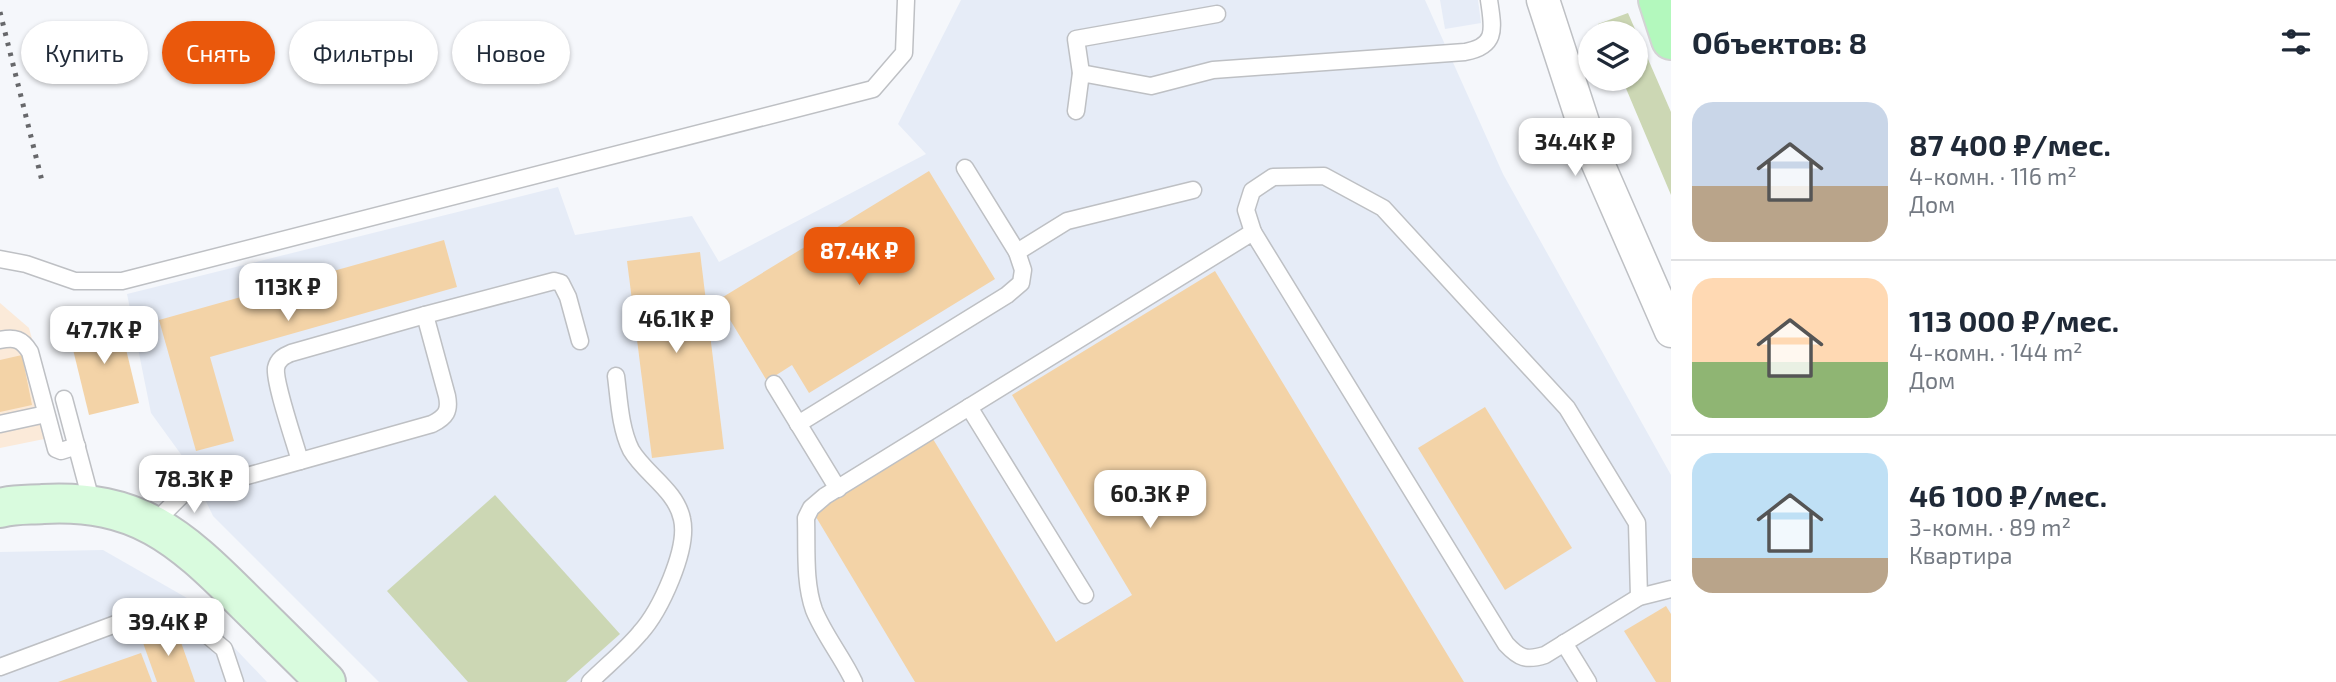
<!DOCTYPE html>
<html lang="ru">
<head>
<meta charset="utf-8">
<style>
  body { margin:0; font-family:"Exo 2",sans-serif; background:#f2f2f3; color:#1f2937; height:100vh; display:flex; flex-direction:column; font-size:26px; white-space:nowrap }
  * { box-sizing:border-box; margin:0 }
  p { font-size:23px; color:#747a83 }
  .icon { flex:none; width:38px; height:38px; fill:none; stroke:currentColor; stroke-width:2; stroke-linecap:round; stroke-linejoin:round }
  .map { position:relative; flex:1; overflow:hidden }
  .panel { display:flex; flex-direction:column; background:#fff; width:665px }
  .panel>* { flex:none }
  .top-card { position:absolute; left:21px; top:21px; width:665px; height:63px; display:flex; gap:14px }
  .fabs { position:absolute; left:1578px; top:21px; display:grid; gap:14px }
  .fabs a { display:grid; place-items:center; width:70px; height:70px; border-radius:50%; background:#fff; box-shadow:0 2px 5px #0004; font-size:35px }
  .price { position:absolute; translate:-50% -60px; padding:0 16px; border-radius:14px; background:#fff; color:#222; font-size:23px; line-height:46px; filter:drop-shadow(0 2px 4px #0008) }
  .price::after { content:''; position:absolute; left:50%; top:42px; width:21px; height:16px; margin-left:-10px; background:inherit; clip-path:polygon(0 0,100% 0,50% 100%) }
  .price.active { background:#ea580c; color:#fff }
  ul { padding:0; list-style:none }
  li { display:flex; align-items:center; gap:21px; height:175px; padding:0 21px }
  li+li { border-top:2px solid #e0e1e3 }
  li span { display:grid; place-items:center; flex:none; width:196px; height:140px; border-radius:21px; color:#555 }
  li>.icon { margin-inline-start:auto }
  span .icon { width:84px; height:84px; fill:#fffc; stroke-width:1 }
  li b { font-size:30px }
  h2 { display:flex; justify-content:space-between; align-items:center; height:84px; padding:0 21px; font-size:30px }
  .chip { padding:0 24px; border-radius:32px; background:#fff; box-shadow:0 2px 5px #0004; font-size:24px; line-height:63px }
  .chip.active { background:#ea580c; color:#fff }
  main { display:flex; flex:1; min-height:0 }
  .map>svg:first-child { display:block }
</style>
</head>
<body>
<main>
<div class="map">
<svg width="1671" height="682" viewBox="0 0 1671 682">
  <rect width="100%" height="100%" fill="#f5f7fb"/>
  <path fill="#fbead9" d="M0,303L29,328L59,436L0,448Z"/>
  <g fill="#e6ecf7">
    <path d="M961,0H1425L1503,174L1671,475V682H379L213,516L188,464L151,413L127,294L558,187L575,235L692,216L719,262L926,154L898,124Z"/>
    <path d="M1440,0H1478L1481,23L1445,29Z"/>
    <path d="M103,550L187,598L267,682H0V552Z"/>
  </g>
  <g fill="#ccd7b4">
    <path d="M1628,13L1671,112V195L1622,79H1636V33H1602L1598,24Z"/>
    <path d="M495,495L620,634L566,682H468L387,591Z"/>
  </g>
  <g fill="#f3d3a7">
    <path d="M929,171L995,279L809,393L792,365L767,381L718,300Z"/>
    <path d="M444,240L457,287L210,357L234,441L196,451L159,320Z"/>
    <path d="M700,252L724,449L652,458L627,261Z"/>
    <path d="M1215,271L1464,682H915L813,512L933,439L1056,642L1132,595L1012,395Z"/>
    <path d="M118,316L139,403L89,415L68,329Z"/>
    <path d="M22,355L32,405L0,412V360Z"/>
    <path d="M1485,407L1572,548L1505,590L1418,448Z"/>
    <path d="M1666,606L1671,614V682H1656L1624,631Z"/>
    <path d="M176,628L195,682H157L142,640Z"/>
    <path d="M141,653L152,682H58Z"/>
  </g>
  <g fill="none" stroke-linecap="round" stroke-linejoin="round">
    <defs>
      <g id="lane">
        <path d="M1081,73L1076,39L1217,14"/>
        <path d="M1076,111L1081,73L1151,86L1213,70L1465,52C1498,46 1493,28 1489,0"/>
        <path d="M1253,232L1246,210L1252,191L1273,177L1324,176L1383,208L1567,408L1637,523L1639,597"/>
        <path d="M1017,252L1067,221L1193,190"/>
        <path d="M0,259L26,264L75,281H122L873,89L904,53L906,0"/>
        <path d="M0,340C15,337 22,339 30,352L56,449L61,451L77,446"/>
        <path d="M774,384L838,489"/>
        <path d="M64,399L92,504"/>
        <path d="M969,407L1085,595"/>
        <path d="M0,424L46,414"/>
        <path d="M798,424L1007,295L1021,283L1023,270L1017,252L965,168"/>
        <path d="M300,461C295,443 274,382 276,368C278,359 284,356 291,353L425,315"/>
        <path d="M152,525L183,494L432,424C446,417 450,411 447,396L425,315L554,281L561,283L568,297L580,341"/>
        <path d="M1564,643L1588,682"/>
        <path d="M0,667L148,612L161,609L174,610L187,618L224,649L235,682"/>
        <path d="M590,682C606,666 625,651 640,633C660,611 689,549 682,519C676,490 645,474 631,450C620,428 619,399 616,376"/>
        <path d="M854,682C843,658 824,635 814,610C804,582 807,548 806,518L811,508L825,496L1253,232L1506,644C1519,658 1526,661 1545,655L1639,597L1671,589"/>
      </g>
      <path id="street" d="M1543,0L1592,150L1671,331"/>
      <path id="secondary" d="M0,508C14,504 29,505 43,504C137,499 179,536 242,599C270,627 298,654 326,682"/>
      <path id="primary" d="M1658,0L1671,40"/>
    </defs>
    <use href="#lane" stroke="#bec0c4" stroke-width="19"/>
    <use href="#street" stroke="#bec0c4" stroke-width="35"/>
    <use href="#secondary" stroke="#bec0c4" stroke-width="42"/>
    <use href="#primary" stroke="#d3d3d4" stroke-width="42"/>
    <use href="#lane" stroke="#fff" stroke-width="16"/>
    <use href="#street" stroke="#fff" stroke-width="32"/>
    <use href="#secondary" stroke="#d9fbde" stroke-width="38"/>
    <use href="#primary" stroke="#b3f8bd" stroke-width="38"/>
    <path stroke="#67686b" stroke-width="5" stroke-dasharray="3.5 7" stroke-linecap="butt" d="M0,12L43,185"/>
  </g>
</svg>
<div class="fabs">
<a><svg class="icon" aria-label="layers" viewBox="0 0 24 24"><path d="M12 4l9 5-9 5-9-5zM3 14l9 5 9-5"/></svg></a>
</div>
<b class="price" style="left:1575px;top:178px">34.4K ₽</b>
<b class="price active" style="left:859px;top:287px">87.4K ₽</b>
<b class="price" style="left:288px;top:323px">113K ₽</b>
<b class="price" style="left:676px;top:355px">46.1K ₽</b>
<b class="price" style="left:104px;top:366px">47.7K ₽</b>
<b class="price" style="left:194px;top:515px">78.3K ₽</b>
<b class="price" style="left:1150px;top:530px">60.3K ₽</b>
<b class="price" style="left:168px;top:658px">39.4K ₽</b>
<div class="top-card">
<a class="chip">Купить</a>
<a class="chip active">Снять</a>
<a class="chip">Фильтры</a>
<a class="chip">Новое</a>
</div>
</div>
<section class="panel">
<h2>Объектов: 8<svg class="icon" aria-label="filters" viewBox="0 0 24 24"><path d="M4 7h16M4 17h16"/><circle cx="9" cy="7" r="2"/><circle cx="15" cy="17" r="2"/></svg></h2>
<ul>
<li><span style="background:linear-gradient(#c9d6e8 60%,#b9a48a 0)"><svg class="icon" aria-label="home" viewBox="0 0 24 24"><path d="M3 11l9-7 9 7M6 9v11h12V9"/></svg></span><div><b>87 400 ₽/мес.</b><p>4-комн. · 116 m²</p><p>Дом</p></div></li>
<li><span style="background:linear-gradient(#ffd9b3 60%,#8fb573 0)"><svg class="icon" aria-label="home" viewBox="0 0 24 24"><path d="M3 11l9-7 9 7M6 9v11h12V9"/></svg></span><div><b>113 000 ₽/мес.</b><p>4-комн. · 144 m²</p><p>Дом</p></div></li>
<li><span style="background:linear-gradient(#bfe0f5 75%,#b9a48a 0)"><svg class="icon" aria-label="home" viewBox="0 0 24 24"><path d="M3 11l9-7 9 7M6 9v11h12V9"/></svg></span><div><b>46 100 ₽/мес.</b><p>3-комн. · 89 m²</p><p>Квартира</p></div></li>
</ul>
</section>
</main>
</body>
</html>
